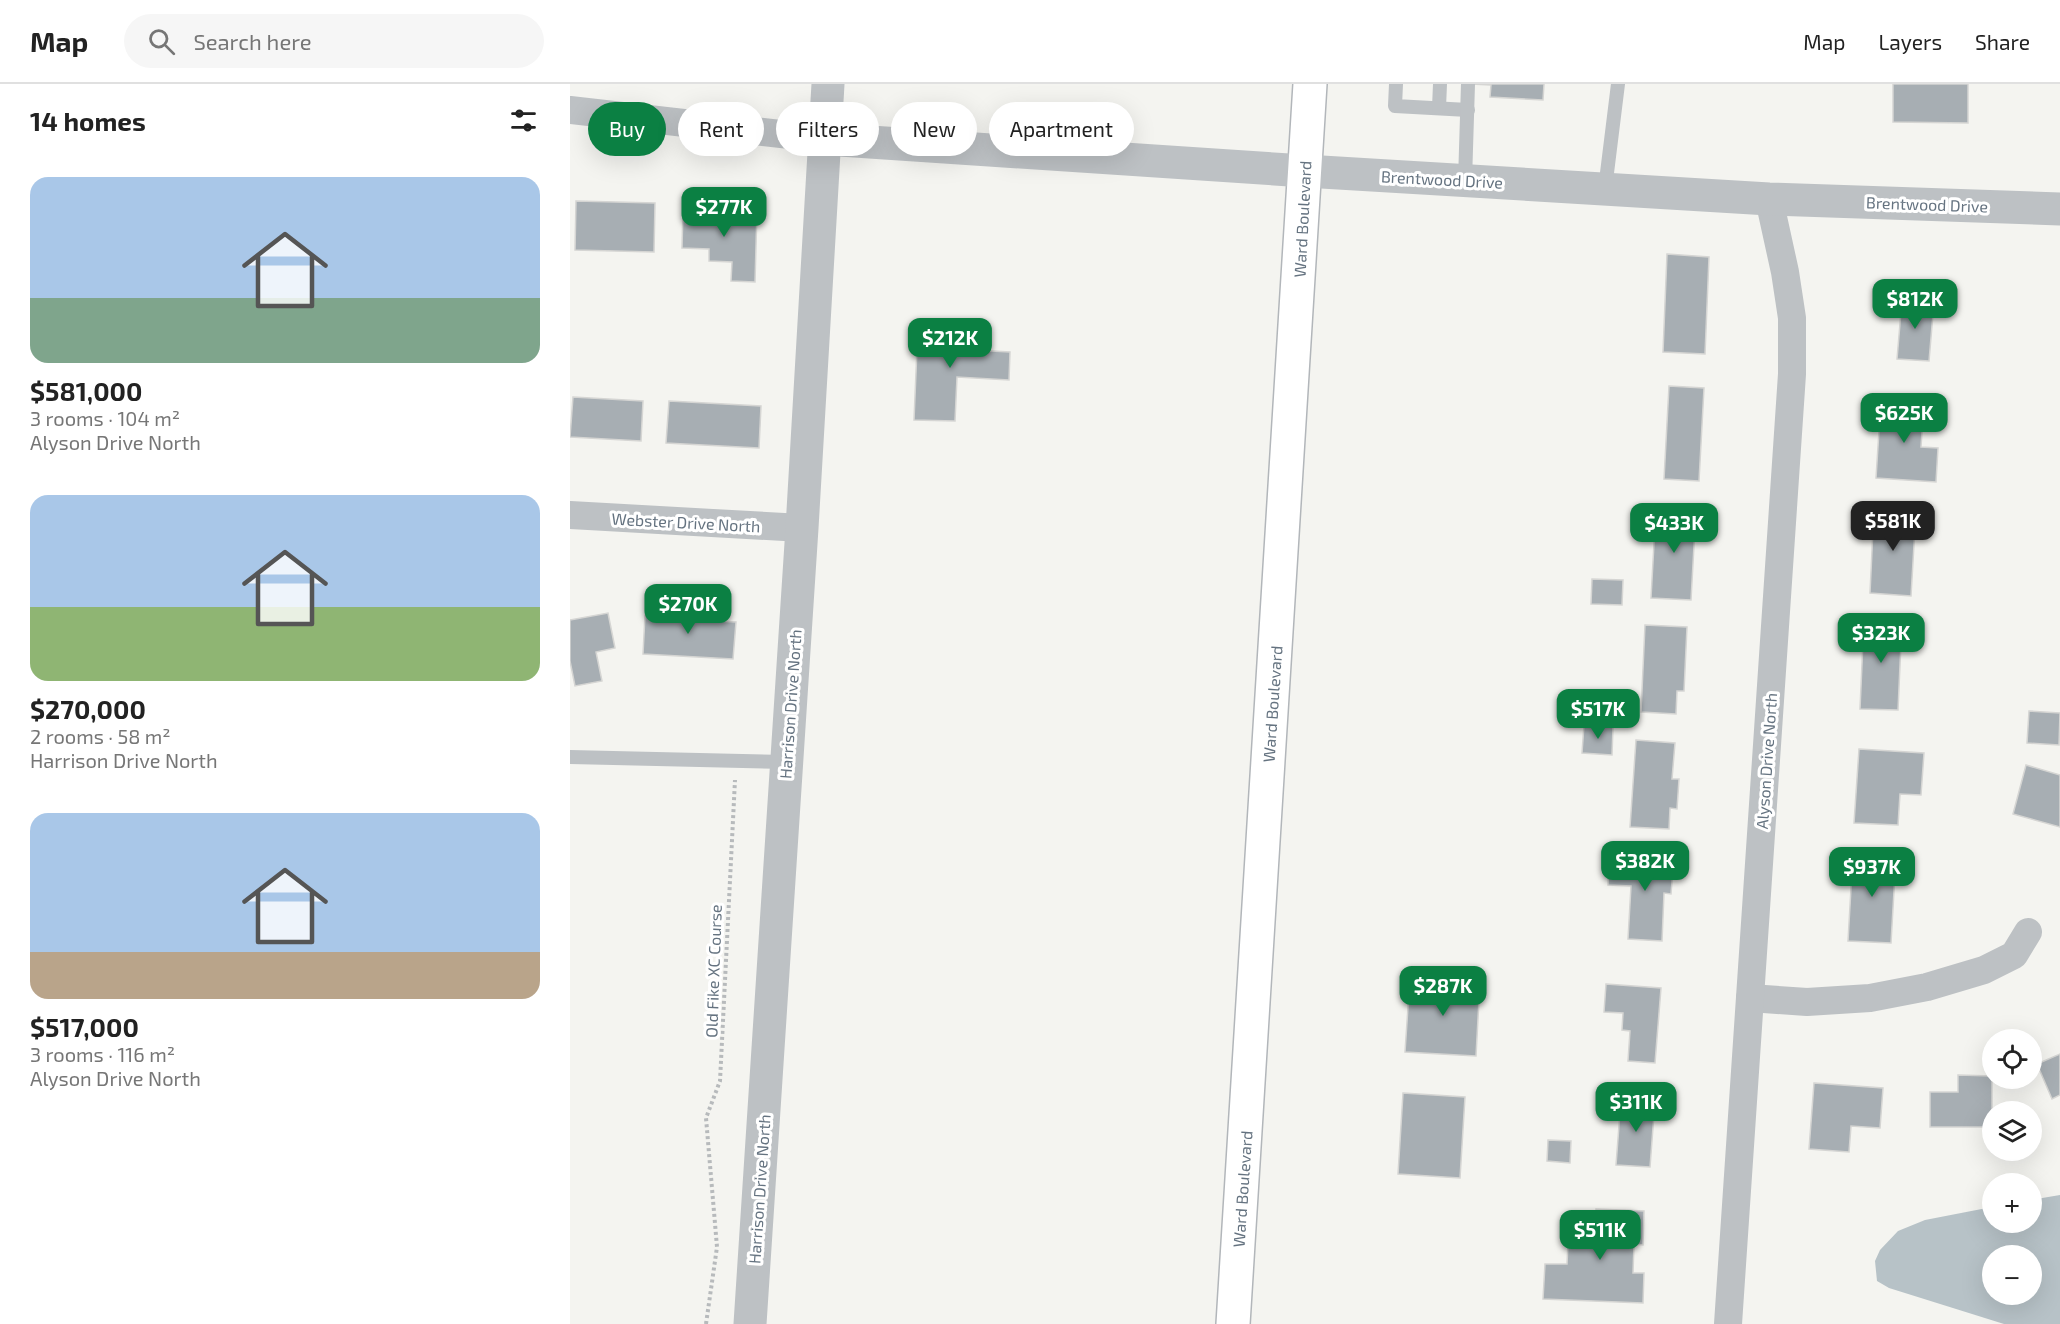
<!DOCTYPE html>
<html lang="en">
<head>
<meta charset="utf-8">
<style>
  body { margin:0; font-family:"Exo 2",sans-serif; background:#f6f6f6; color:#222; height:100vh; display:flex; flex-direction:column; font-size:22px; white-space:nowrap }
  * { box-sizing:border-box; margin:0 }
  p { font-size:20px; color:#767676 }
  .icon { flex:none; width:33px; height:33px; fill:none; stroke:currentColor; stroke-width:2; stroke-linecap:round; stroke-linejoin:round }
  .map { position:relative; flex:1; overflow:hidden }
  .panel { display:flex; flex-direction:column; background:#fff; width:570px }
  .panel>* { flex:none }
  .guide { position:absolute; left:18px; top:18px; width:570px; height:54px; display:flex; gap:12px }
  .controls { position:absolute; left:1412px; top:945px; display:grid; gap:12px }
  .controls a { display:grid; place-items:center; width:60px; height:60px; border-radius:50%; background:#fff; box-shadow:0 6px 24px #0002; font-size:30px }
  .price { position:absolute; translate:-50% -51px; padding:0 14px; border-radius:12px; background:#0b8043; color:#fff; font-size:20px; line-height:39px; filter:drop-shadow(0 2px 3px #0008) }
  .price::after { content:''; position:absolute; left:50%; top:36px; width:18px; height:14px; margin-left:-9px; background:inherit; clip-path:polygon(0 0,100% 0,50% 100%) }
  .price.on { background:#222; color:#fff }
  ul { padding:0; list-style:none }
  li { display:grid; align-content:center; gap:12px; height:318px; padding:0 30px }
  li span { display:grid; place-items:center; height:186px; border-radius:18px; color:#555 }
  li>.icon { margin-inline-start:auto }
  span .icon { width:108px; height:108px; fill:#fffc; stroke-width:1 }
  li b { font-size:26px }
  h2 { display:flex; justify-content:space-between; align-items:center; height:72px; padding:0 30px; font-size:26px }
  .tag { padding:0 21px; border-radius:27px; background:#fff; box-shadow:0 6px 24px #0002; font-size:21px; line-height:54px }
  .tag.on { background:#0b8043; color:#fff }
  header { display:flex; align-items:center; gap:36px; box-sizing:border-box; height:84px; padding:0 30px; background:#fff; border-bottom:2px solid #e0e0e0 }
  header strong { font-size:28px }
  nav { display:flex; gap:33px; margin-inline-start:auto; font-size:21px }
  .search { width:420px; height:54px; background:#f6f6f6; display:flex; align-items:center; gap:15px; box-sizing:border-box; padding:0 21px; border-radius:33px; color:#767676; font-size:22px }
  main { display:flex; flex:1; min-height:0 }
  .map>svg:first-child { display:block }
</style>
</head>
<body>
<header>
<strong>Map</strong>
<div class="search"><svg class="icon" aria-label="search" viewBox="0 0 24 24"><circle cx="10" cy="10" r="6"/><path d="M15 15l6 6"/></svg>Search here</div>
<nav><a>Map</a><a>Layers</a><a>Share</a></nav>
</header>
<main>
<section class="panel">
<h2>14 homes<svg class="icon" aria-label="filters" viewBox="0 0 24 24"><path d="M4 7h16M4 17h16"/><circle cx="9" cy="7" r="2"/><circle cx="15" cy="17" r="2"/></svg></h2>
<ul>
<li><span style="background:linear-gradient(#a9c7e8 65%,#7fa58c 0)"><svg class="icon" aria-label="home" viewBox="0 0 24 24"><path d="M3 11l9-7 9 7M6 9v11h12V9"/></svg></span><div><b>$581,000</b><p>3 rooms · 104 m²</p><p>Alyson Drive North</p></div></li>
<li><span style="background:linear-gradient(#a9c7e8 60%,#8fb573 0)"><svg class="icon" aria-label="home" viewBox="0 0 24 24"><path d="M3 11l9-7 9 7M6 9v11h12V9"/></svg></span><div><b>$270,000</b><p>2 rooms · 58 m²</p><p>Harrison Drive North</p></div></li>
<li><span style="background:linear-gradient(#a9c7e8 75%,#b9a48a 0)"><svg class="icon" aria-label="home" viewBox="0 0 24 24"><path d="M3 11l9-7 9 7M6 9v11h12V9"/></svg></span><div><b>$517,000</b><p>3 rooms · 116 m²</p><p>Alyson Drive North</p></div></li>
</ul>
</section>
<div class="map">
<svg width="1490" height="1240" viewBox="0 0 1490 1240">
  <rect width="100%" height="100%" fill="#f4f4f0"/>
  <path fill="#b7c2c7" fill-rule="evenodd" d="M1490,1111V1240H1434L1319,1204L1307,1197L1305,1177L1310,1166L1328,1147L1355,1136L1422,1123V1138H1461V1116ZM1422,1172H1461V1210H1422Z"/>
  <g fill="#a7aeb3" stroke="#d5d5d3" stroke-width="1.5">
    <path d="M901,0H974L973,16L920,13L921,1Z"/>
    <path d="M1323,0H1398V39L1323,38Z"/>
    <path d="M6,117L85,119L84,168L5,166Z"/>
    <path d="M113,125L187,126L185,198L161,197L162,178L139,177V165L112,164Z"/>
    <path d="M1097,170L1139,173L1135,270L1093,268Z"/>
    <path d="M1332,216L1364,218L1359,277L1327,275Z"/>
    <path d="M348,241L404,243L403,266L440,268L439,296L387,293L385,337L344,336Z"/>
    <path d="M1099,302L1134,304L1129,397L1094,395Z"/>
    <path d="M3,313L73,317L71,357L0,353Z"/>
    <path d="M1311,315L1354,318L1351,363L1368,364L1366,398L1306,394Z"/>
    <path d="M99,317L191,322L189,364L96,359Z"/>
    <path d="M1086,423L1126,425L1121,516L1081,514Z"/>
    <path d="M1304,424L1346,426L1341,512L1300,509Z"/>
    <path d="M1022,495L1053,496L1052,521L1021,520Z"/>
    <path d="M96,522L129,525L128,536L166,538L163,575L73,570L75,531L95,533Z"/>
    <path d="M38,529L45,564L26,568L32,597L5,602L0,577V536Z"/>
    <path d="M1294,535L1332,536L1328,626L1290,625Z"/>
    <path d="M1075,541L1117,543L1114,607H1107L1106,630L1071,628Z"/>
    <path d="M1459,627L1490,629L1489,661L1457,659Z"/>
    <path d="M1014,641L1043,643L1042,671L1012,669Z"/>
    <path d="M1066,656L1105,659L1102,695H1109L1107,725L1100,724L1099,745L1060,743Z"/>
    <path d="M1289,665L1354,669L1351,711L1330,710L1328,741L1284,739Z"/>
    <path d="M1456,681L1490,691V743L1443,730Z"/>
    <path d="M1283,769L1326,772L1321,859L1278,857Z"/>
    <path d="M1054,771L1104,773L1101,810L1094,809L1092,857L1058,855L1061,802L1038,801L1039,778L1054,779Z"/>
    <path d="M840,893L910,897L906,972L835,968Z"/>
    <path d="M1036,900L1091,904L1085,979L1058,977L1060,947L1052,946L1053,929L1034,928Z"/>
    <path d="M1490,970V1011L1482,1015L1467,980Z"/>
    <path d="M1388,991L1422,992V1043H1360V1008H1388Z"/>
    <path d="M1244,999L1313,1004L1310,1044L1281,1042L1279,1068L1239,1065Z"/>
    <path d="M833,1009L895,1013L890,1094L828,1090Z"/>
    <path d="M1051,1015L1085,1017L1080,1083L1046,1081Z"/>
    <path d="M978,1056L1001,1057L1000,1079L977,1077Z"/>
    <path d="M1026,1125L1074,1127L1073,1161L1064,1160L1063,1189H1074L1073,1219L973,1215L975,1180H997L999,1138L1026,1140Z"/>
  </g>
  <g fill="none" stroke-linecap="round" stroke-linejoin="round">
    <defs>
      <path id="secondary" d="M663,1240L740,0"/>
    </defs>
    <use href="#secondary" stroke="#b2b6ba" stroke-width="36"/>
    <path stroke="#b7babc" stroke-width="4" stroke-dasharray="3 3" stroke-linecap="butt" d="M136,1240L147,1163L136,1034L150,997L165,696"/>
    <g stroke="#bdc1c4" stroke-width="14">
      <path d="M826,0L825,22L898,26"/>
      <path d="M869,24L870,0"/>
      <path d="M895,97L898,0"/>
      <path d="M1035,105L1048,0"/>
      <path d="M0,673L216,678"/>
    </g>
    <g stroke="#bdc1c4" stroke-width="28">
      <path d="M0,26L255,55"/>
      <path d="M0,431L232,444"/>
      <path d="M1180,914L1237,918L1300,914L1357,903L1414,886L1444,871L1458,848"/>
      <path d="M1158,1240L1222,290V234L1215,188L1199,115"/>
    </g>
    <g stroke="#bdc1c4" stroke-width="33">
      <path d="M255,55L735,87L1199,115L1490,125"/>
      <path d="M180,1240L232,444L258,0"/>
    </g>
    <use href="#secondary" stroke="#fff" stroke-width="33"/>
  </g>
  <g text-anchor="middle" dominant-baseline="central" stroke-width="6" stroke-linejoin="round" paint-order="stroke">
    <g font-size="16" fill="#657380" stroke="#fff">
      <text transform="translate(872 95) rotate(3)">Brentwood Drive</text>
      <text transform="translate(1357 120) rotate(2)">Brentwood Drive</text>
      <text transform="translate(732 135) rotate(-87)">Ward Boulevard</text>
      <text transform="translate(116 438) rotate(3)">Webster Drive North</text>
      <text transform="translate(220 620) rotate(-86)">Harrison Drive North</text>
      <text transform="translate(702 620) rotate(-86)">Ward Boulevard</text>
      <text transform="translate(1196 677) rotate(-86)">Alyson Drive North</text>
      <text transform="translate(143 887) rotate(-88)">Old Fike XC Course</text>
      <text transform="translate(189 1105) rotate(-86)">Harrison Drive North</text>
      <text transform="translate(672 1105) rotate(-86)">Ward Boulevard</text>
    </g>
  </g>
</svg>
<div class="controls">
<a><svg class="icon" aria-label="locate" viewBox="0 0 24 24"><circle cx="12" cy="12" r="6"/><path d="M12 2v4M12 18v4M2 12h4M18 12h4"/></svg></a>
<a><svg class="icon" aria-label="layers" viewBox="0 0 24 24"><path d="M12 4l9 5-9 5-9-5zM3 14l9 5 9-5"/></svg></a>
<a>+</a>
<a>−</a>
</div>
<b class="price" style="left:154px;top:154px">$277K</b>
<b class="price" style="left:1345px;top:246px">$812K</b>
<b class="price" style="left:380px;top:285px">$212K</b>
<b class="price" style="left:1334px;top:360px">$625K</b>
<b class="price on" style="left:1323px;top:468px">$581K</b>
<b class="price" style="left:1104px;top:470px">$433K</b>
<b class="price" style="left:118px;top:551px">$270K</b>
<b class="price" style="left:1311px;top:580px">$323K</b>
<b class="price" style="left:1028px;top:656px">$517K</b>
<b class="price" style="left:1075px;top:808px">$382K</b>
<b class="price" style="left:1302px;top:814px">$937K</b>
<b class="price" style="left:873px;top:933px">$287K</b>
<b class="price" style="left:1066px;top:1049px">$311K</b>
<b class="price" style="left:1030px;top:1177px">$511K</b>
<div class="guide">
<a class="tag on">Buy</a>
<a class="tag">Rent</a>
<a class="tag">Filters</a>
<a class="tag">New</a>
<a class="tag">Apartment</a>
</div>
</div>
</main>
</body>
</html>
